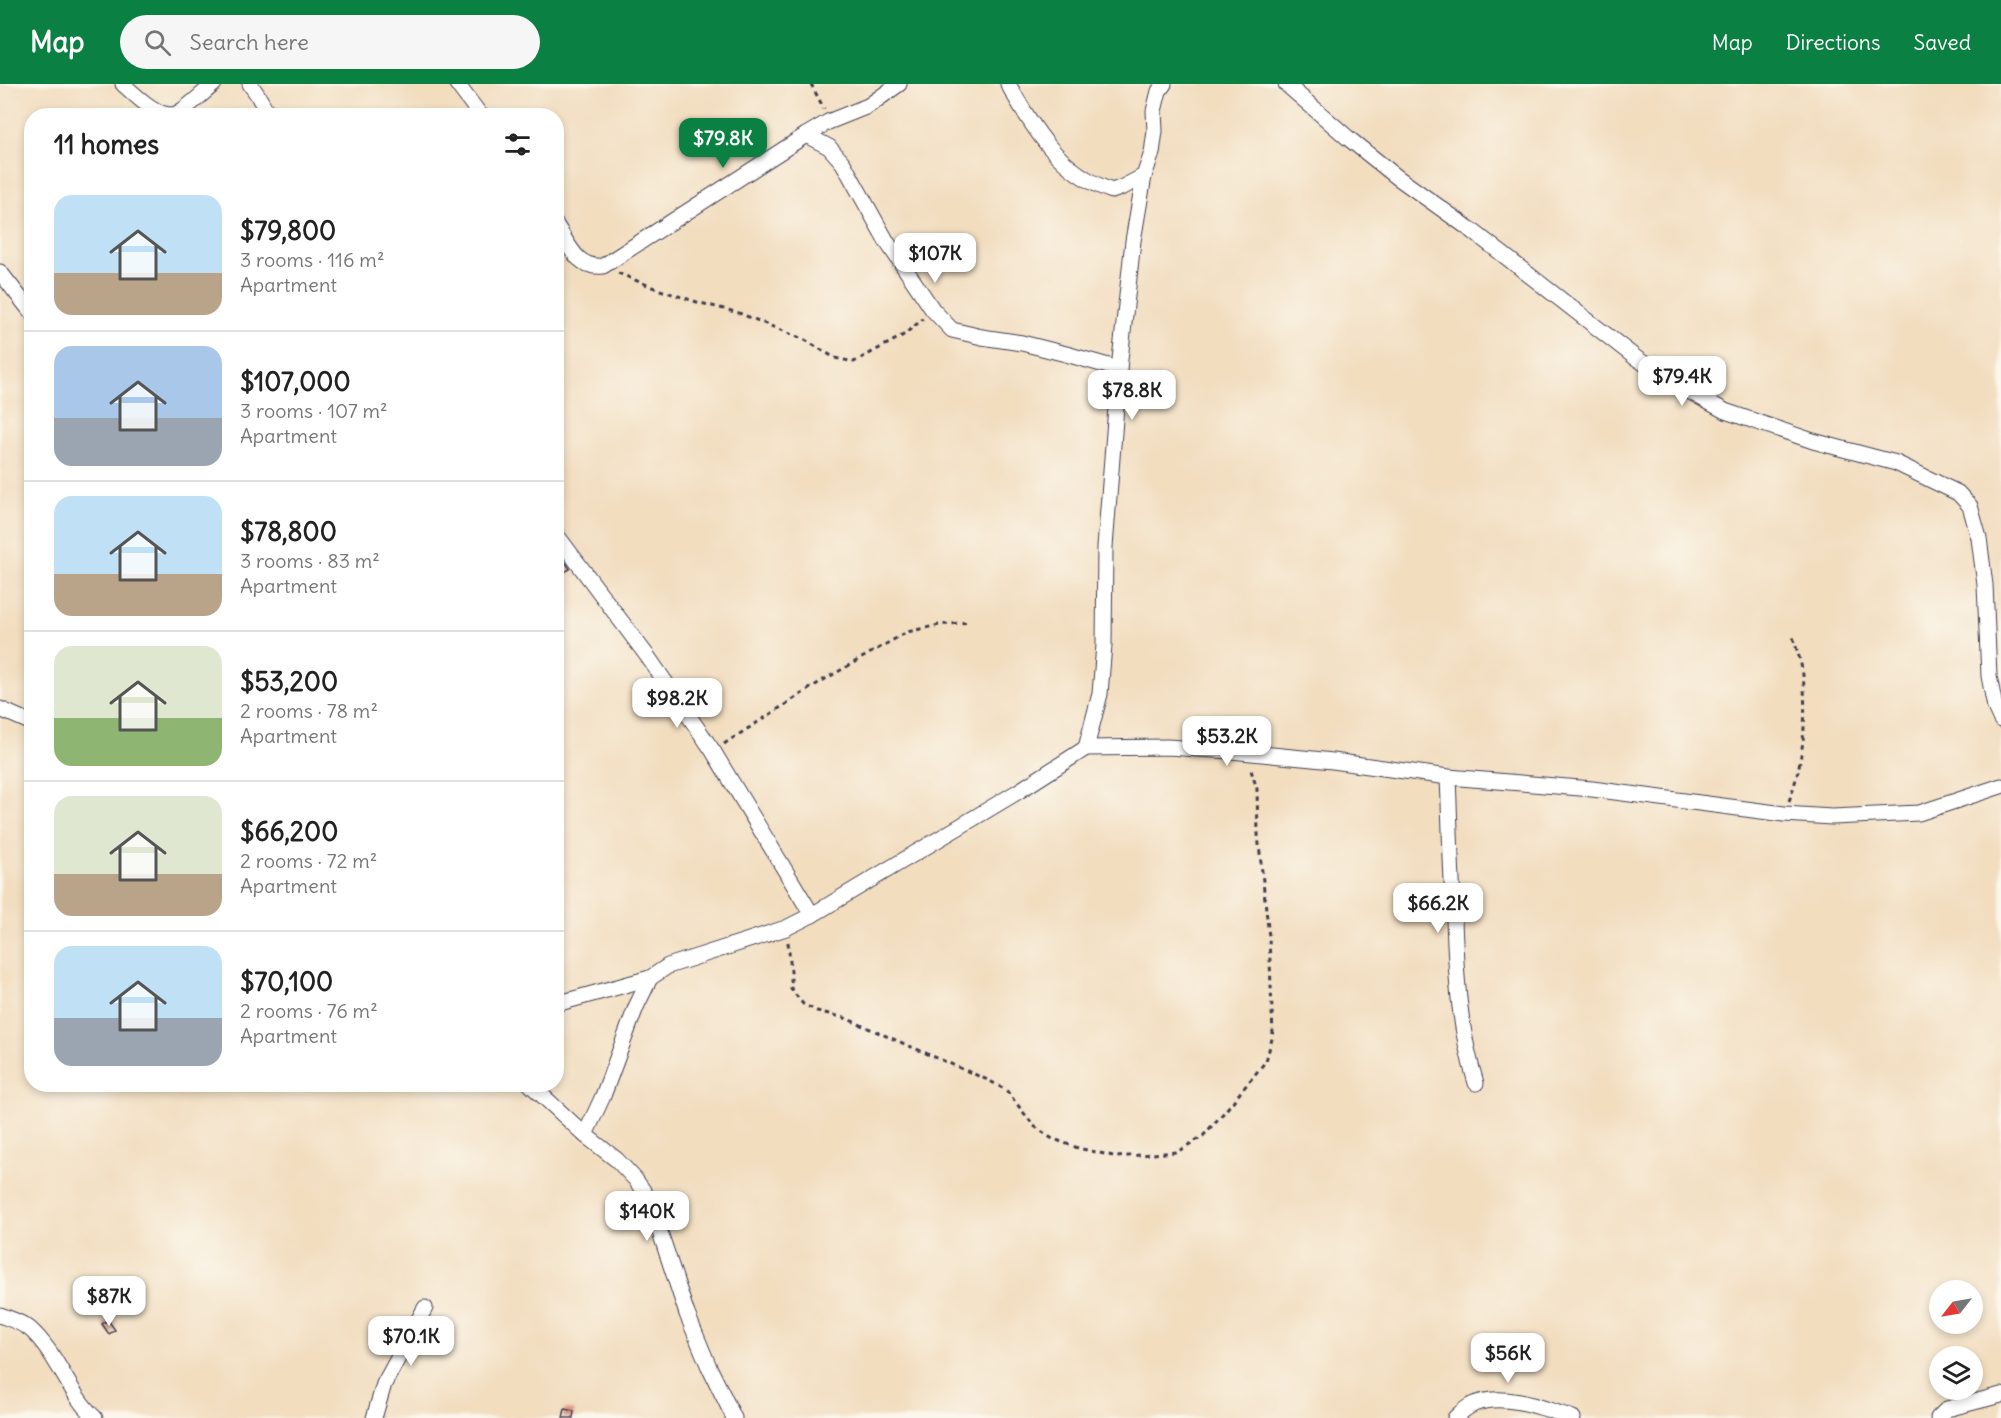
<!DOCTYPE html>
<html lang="en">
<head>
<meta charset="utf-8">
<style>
  body { margin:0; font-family:Delius,sans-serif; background:#f6f6f6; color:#222; height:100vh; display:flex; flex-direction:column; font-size:22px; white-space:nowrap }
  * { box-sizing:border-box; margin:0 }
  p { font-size:20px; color:#767676 }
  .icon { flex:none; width:33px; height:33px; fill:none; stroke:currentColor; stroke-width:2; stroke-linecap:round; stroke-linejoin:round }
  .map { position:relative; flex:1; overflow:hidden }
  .sheet { position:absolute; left:24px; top:24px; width:540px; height:984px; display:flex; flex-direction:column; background:#fff; border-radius:24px; box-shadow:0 3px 9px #0003 }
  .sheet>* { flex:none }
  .needle { width:39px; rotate:239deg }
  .buttons { position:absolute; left:1929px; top:1196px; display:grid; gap:12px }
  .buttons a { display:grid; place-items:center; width:54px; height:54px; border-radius:50%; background:#fff; box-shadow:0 3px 9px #0003; font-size:30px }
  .price { position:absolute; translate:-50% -51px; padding:0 14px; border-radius:12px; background:#fff; color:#222; font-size:20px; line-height:39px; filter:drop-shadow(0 2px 3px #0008) }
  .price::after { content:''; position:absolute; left:50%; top:36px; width:18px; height:14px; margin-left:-9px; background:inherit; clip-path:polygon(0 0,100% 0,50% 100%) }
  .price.selected { background:#0b8043; color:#fff }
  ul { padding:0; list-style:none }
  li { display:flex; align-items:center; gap:18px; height:150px; padding:0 30px }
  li+li { border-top:2px solid #e0e0e0 }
  li span { display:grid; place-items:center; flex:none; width:168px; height:120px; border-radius:18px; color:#555 }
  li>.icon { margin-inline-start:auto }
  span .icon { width:72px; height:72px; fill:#fffc; stroke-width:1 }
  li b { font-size:26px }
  h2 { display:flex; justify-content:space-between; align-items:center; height:72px; padding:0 30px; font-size:26px }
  header { display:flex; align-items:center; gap:36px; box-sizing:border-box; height:84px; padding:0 30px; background:#0b8043; color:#fff }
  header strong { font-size:28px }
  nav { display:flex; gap:33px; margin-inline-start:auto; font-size:21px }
  .search { width:420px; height:54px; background:#f6f6f6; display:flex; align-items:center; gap:15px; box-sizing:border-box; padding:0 21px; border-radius:33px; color:#767676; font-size:22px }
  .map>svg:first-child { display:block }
</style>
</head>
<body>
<header>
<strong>Map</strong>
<div class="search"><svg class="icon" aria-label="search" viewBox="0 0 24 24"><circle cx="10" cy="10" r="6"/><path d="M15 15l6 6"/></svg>Search here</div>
<nav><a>Map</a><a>Directions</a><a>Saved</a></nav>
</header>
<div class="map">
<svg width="2001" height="1334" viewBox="0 0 2001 1334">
  <rect width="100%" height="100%" fill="#fbf7ec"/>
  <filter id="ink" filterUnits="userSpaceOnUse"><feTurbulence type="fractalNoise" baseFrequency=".0167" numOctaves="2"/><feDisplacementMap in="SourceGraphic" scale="12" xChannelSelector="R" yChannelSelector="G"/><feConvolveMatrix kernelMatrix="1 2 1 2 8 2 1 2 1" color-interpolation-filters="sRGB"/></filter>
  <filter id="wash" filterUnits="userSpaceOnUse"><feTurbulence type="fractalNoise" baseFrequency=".008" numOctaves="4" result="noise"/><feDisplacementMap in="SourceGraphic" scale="24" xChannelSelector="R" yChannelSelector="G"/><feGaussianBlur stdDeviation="1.35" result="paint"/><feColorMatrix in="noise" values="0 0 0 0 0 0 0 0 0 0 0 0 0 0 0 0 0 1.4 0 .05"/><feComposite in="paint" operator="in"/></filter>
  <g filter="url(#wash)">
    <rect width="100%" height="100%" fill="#f2ddbf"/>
    <g id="blocks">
      <g fill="#dc9484">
        <path d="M566,479L570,485L563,489L560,483Z"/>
        <path d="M108,1236L115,1246L109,1250L102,1240Z"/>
        <path d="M565,1325L574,1327L573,1334H563Z"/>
      </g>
    </g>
  </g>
  <g filter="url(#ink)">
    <use href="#blocks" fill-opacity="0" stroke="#413e4f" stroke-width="1.5"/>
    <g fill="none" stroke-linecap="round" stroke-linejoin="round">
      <defs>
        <g id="street">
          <path d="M123,0C134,10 159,36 176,30C187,25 204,8 214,0"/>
          <path d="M250,0L257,10L269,32"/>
          <path d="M457,0L481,32"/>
          <path d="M1008,0C1035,47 1059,88 1112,107L1123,103L1144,92"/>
          <path d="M1286,0L1348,54L1397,93L1474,148L1636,274L1674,299L1725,327L1813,357L1896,379L1958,409L1970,422L1979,454L1985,501L1989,592L1995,623L2001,636"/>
          <path d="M806,51L829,63L843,79L887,158L933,226L952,246L982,253L1022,259L1066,270L1119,285"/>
          <path d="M556,141C569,161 577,185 603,182L806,51L828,38L868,22L899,0"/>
          <path d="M0,188L32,229"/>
          <path d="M556,450L648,573L713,667L812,831"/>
          <path d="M0,625L32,639"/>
          <path d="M1086,664L1100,610L1104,561L1105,463L1119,285L1133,157L1144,92L1152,69L1155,47L1154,27L1159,7L1164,0"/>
          <path d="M1448,693C1450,741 1451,788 1454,835C1456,892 1459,944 1476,999"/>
          <path d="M556,920L650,894"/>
          <path d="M530,1000L585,1051L617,1076L635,1095L649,1115L687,1230L709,1283L734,1334"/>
          <path d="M585,1051L603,1012L636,923L650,894L668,882L786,844L812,831L1019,707L1086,664L1167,663L1231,667L1333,677L1448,693L1592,705L1784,730L1832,733L1919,729L2001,702"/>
          <path d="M0,1231C10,1235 21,1238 30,1245C58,1270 68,1309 95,1334"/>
          <path d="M374,1334L384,1300L425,1224"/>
          <path d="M1455,1334C1460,1329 1467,1323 1474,1320C1505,1308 1543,1324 1573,1334"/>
          <path d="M1938,1334L1947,1325L2001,1311"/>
        </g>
      </defs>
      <use href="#street" stroke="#413e4f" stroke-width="17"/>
      <g stroke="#413e4f" stroke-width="3" stroke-dasharray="4.5 4.5" stroke-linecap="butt">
        <path d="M811,0L824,25"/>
        <path d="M618,189L657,205L697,218L739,229L805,256L835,274L854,278L902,252L923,235"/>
        <path d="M724,660L820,598L907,548L939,541L970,538"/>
        <path d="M1789,717C1804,677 1807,633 1803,591C1801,577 1796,563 1792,550"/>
        <path d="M788,858L791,887V905L803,920L817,927L845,934L990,997L1006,1006L1034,1042L1051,1054L1078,1064L1117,1073L1177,1068L1203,1052L1226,1026L1266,977L1273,951L1269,853L1258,751L1257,705L1250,683"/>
      </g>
      <use href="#street" stroke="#fff" stroke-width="15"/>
    </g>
  </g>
</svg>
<div class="buttons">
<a><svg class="needle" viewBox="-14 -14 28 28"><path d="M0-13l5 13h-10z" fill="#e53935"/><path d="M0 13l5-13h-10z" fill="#767676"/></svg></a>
<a><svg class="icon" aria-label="layers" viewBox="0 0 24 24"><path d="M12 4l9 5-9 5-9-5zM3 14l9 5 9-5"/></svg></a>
</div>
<b class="price selected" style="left:723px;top:85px">$79.8K</b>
<b class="price" style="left:935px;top:200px">$107K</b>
<b class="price" style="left:1682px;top:323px">$79.4K</b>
<b class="price" style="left:1132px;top:337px">$78.8K</b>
<b class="price" style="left:677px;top:645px">$98.2K</b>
<b class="price" style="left:1227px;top:683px">$53.2K</b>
<b class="price" style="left:1438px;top:850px">$66.2K</b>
<b class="price" style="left:647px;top:1158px">$140K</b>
<b class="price" style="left:109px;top:1243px">$87K</b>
<b class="price" style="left:411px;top:1283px">$70.1K</b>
<b class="price" style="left:1508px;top:1300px">$56K</b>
<section class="sheet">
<h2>11 homes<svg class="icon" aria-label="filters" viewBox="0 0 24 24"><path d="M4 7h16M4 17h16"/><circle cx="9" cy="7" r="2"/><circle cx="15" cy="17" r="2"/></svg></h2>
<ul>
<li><span style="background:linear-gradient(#bfe0f5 65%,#b9a48a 0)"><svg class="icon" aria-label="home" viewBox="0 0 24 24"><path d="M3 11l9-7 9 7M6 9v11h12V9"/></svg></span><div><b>$79,800</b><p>3 rooms · 116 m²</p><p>Apartment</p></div></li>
<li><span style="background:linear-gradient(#a9c7e8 60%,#9aa5b1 0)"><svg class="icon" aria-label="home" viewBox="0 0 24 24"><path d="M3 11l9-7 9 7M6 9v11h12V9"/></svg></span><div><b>$107,000</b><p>3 rooms · 107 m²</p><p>Apartment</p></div></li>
<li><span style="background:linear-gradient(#bfe0f5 65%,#b9a48a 0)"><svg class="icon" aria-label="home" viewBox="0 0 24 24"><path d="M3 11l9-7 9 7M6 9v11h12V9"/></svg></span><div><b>$78,800</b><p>3 rooms · 83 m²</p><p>Apartment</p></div></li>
<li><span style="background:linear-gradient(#dfe7d0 60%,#8fb573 0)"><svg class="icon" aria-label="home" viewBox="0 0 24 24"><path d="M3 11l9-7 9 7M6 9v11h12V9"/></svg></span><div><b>$53,200</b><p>2 rooms · 78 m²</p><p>Apartment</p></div></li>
<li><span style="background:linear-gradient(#dfe7d0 65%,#b9a48a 0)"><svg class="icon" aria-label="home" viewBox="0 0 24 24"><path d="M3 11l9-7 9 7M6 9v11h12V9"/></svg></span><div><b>$66,200</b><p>2 rooms · 72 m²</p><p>Apartment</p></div></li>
<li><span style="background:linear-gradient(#bfe0f5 60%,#9aa5b1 0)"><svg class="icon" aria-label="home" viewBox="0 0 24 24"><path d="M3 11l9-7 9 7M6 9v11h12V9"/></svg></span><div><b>$70,100</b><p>2 rooms · 76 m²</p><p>Apartment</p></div></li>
</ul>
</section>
</div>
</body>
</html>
